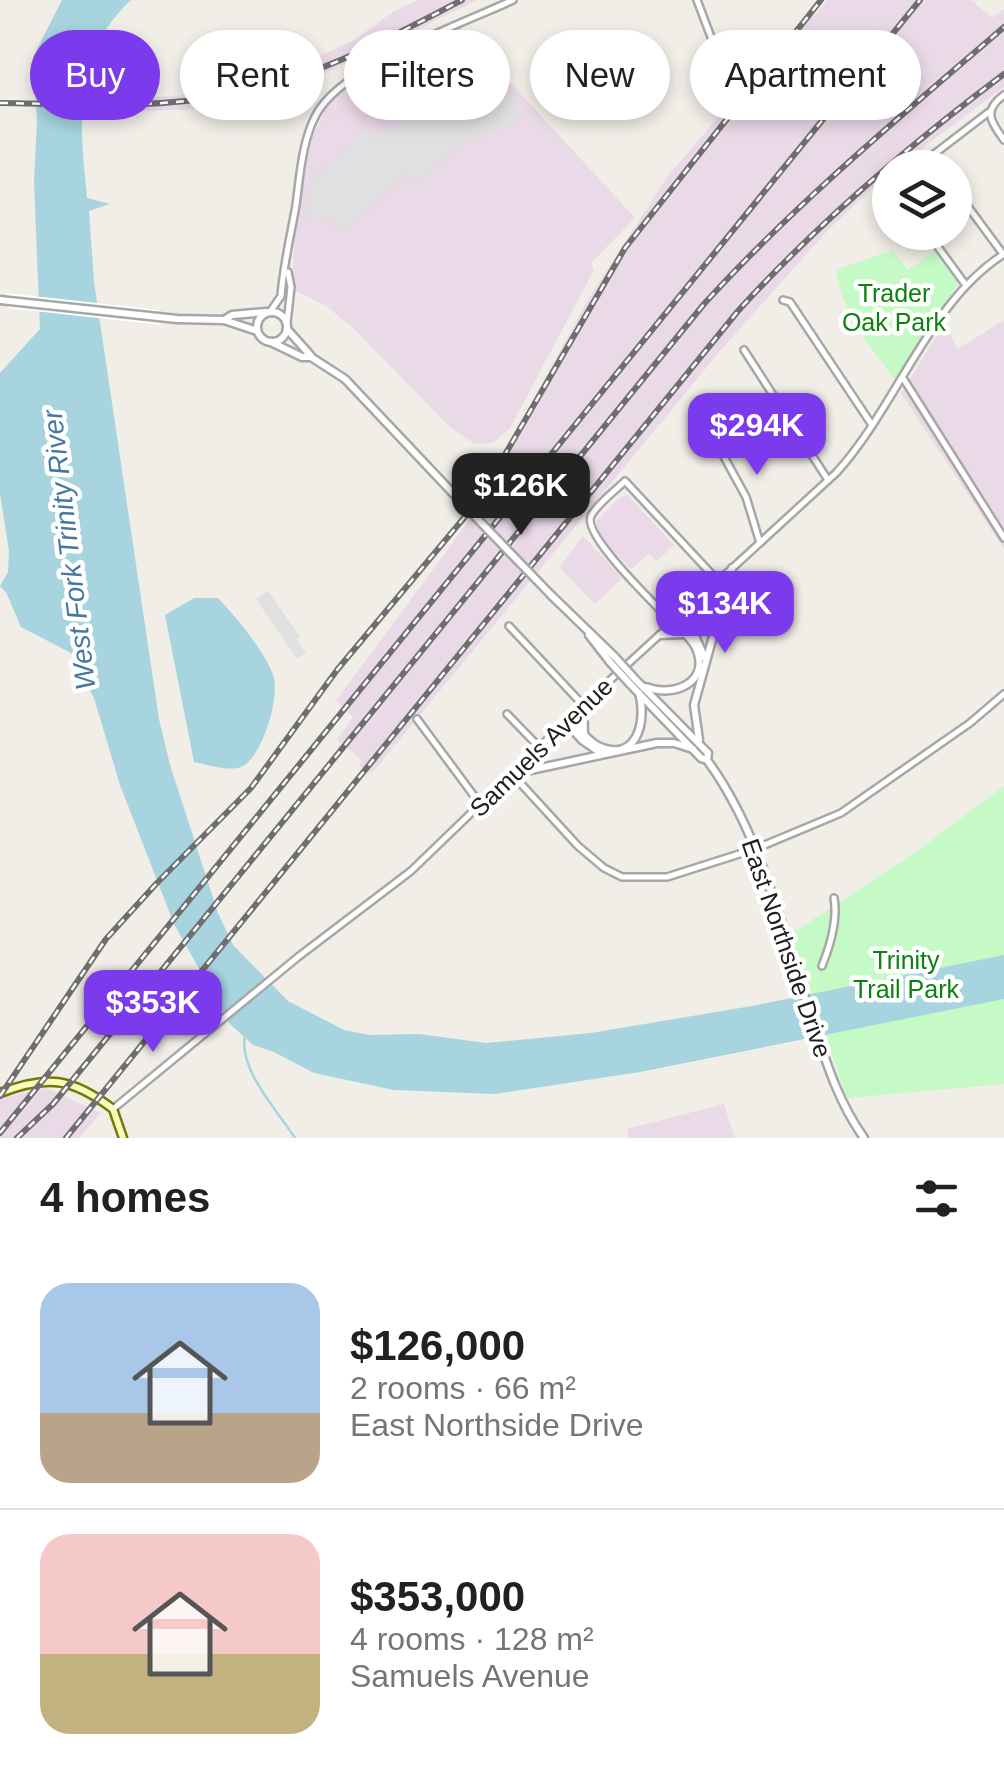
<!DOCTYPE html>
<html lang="en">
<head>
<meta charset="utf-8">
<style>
  body { margin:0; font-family:Arial,sans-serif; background:#f6f6f6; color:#202124; height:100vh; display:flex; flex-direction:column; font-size:38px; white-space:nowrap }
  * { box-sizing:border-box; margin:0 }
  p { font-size:32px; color:#757577 }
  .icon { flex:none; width:55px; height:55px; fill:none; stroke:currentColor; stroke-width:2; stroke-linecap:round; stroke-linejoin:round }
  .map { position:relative; height:1138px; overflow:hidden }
  .drawer { display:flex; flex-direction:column; background:#fff; flex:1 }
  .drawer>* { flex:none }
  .top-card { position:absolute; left:30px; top:30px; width:945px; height:90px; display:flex; gap:20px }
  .controls { position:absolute; left:872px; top:150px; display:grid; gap:20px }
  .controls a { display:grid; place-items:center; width:100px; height:100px; border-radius:50%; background:#fff; box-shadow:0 5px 15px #0003; font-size:50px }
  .price { position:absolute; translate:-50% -85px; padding:0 22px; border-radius:20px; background:#7c3aed; color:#fff; font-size:32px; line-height:65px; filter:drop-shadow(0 2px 5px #0008) }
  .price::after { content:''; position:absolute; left:50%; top:60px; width:30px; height:22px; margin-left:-15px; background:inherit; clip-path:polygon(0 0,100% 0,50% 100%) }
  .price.current { background:#222; color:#fff }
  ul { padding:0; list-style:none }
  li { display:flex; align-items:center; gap:30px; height:250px; padding:0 40px }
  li+li { border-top:2px solid #e0e0e0 }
  li span { display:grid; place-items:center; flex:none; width:280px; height:200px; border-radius:30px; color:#555 }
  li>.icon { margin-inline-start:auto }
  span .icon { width:120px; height:120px; fill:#fffc; stroke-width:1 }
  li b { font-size:42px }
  h2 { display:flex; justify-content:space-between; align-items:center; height:120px; padding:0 40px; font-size:42px }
  .chip { padding:0 35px; border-radius:45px; background:#fff; box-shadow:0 5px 15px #0003; font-size:35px; line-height:90px }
  .chip.current { background:#7c3aed; color:#fff }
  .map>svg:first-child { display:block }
</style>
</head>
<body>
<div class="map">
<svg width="1004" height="1138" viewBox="0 0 1004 1138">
  <rect width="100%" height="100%" fill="#f1ede7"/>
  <g fill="#ead9e7">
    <path d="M418,0H478L315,78L266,94L216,108L127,112L129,99L213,93L288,71L356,39L391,13Z"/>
    <path d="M828,0H971L992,18L1004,9V87L897,167L890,168V173L828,230L720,351L372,773L364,770L359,765L362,760L337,740L353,717L336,701L482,503L507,448L586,303L667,177L798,24L817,13Z"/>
    <path d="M460,28L635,218L591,263L594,270L510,428L494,442L485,444L474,443L450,427L352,327L326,306L294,290L293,275L294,239L310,143L328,103L359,76Z"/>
    <path d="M1004,320V549L901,393L944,324L958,349Z"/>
    <path d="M627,495L674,545L657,561L649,554L631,569L595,532L597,520L620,497Z"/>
    <path d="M583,536L622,578L595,604L559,567Z"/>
    <path d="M46,1088L101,1113L79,1138H0V1099Z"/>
    <path d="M724,1104L735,1138H629L627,1129Z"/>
  </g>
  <g fill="#c5fac6">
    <path d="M892,250L908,270L935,251L959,282L895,379C870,348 841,310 836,270Z"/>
    <path d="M1004,786V1084L847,1098L791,934L916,852Z"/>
  </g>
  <g fill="#e0e0e0">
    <path d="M479,89L481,93L485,91L490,100L507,93L509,96L513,95L521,113L518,115L519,119L455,148L417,182L407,173L343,233L326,218H304L310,208L307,204L312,183H317L314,179L330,164L334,166L332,162L347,148L351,151L349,147L363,133L367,136L365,131L369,127L384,137L388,131L407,122L410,125L409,121L431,111L434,115L433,110L455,100L458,103L457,99Z"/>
    <path d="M268,591L300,637L297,640L306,653L297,659L256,599Z"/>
  </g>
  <g fill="#a7d4de">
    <path d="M62,0H131C71,56 80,123 87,198L110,204L89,211L94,282L159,719L170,765L218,913L233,945L288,1001L344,1030L369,1035L419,1034L486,1043L591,1033L752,1006L1004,955V999L640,1072L495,1094L394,1090L314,1073L274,1052L253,1045L230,1024L174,924L120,785L94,698L71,653L21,627L6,592L0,586L8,572L9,551L0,494V373L40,329L34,182L37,120L33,57Z"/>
    <path d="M194,598H218C236,617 264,650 273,675C281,695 262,759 241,767C229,772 206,764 194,762L165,615Z"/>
  </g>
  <path fill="#fff" d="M6,293L159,310L161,325L8,308Z"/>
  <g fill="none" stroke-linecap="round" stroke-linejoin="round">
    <path stroke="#a7d4de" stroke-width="2.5" d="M245,1035C238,1069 277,1110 295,1138"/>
    <defs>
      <g id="minor">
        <path d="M697,0L728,82"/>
        <path d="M1004,95C983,110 990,121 1004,140"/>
        <path d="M931,156L939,168"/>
        <path d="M916,168L989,112"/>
        <path d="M955,189L1003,254"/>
        <path d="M927,232L965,284"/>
        <path d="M783,300L790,302L872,425"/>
        <path d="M270,312L281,296C283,267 291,234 296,205C300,176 302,141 316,115C341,66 462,24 513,0"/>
        <path d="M287,323L291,287L288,272"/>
        <path d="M744,350L828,480"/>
        <path d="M903,378L1004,538"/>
        <path d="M711,433L746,497L760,543"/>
        <path d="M673,623C658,607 582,535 591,516C597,504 615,491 625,481L718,581"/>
        <path d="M509,626L583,705"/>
        <path d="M507,714L539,747"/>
        <path d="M417,719L480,804"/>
        <path d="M512,774L578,846L604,868L622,877H667L755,849L841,813L970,723L1004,694"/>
        <path d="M822,966C830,946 838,920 834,898"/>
        <path d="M113,1109L298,957L411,871L583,705L836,473C896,408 929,301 1004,254"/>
      </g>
      <g id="tertiary">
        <path d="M0,300L177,319L224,320L257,331"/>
        <circle cx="272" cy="327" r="15"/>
        <path d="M224,320L232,315L266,312"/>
        <path d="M287,329L311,356"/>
        <path d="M271,342L302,357H311L345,379L465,506"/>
        <path d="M551,595L615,657"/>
        <path d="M678,618L695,636L705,658"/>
        <path d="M589,635L610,662"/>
        <path d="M660,635L683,634"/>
        <path d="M635,679L708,753L707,760C763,836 783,936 814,1025C827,1065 839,1103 864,1138"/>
        <path d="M630,684L701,758L707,760"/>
        <path d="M646,687C674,698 711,682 696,648C691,637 681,630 673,623"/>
        <path d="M583,705L584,733"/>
        <path d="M569,719C578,728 587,740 598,746C637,764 647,721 639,693"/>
        <path d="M566,722L582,740L602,754"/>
        <path d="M699,740L694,705L732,568"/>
        <path d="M512,774L657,743H674L693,749"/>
      </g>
      <path id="secondary" d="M0,1093C47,1075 71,1077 113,1109L123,1138"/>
    </defs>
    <use href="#minor" stroke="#a7a7a7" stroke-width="10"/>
    <use href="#tertiary" stroke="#a7a7a7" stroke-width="11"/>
    <use href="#secondary" stroke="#727905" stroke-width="11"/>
    <use href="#minor" stroke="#fff" stroke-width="5"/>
    <use href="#tertiary" stroke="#fff" stroke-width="6"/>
    <use href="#secondary" stroke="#f9fabb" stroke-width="6"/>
    <defs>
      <g id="rail">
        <path d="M0,103C77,104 153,109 229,95C310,81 390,38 462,0"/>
        <path d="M0,1096L106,939L156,884L251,788L337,670L478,501L625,248L821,0"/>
        <path d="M0,1133L920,0"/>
        <path d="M17,1138L53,1104L704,304C796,203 901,116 1004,27"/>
        <path d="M66,1138L738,311C819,222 908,146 1004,74"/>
      </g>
    </defs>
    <use href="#rail" stroke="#6e6e6e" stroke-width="6"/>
    <use href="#rail" stroke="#fff" stroke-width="2.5" stroke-dasharray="8" stroke-linecap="butt"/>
    <defs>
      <g id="tertiary-bridge">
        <path d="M465,506L551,595"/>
        <path d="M615,657L635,679"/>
        <path d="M610,662L630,684"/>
      </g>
    </defs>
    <use href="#tertiary-bridge" stroke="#a7a7a7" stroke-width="11" stroke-linecap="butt"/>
    <use href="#tertiary-bridge" stroke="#fff" stroke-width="6"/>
  </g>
  <g text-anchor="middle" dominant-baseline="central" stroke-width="9" stroke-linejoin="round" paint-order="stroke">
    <g font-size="25" fill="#0c8110" stroke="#fff">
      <text x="894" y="293">Trader<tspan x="894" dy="29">Oak Park</tspan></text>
      <text x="906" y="960">Trinity<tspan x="906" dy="29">Trail Park</tspan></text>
    </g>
    <g font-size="25" fill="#202020" stroke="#fff">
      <text transform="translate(541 747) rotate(-44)">Samuels Avenue</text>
      <text transform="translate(787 948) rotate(71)">East Northside Drive</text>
    </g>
    <g font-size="28" font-style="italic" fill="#4578a1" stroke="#fff">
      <text transform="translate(69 550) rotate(-97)">West Fork Trinity River</text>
    </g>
  </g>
</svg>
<div class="controls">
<a><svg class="icon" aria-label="layers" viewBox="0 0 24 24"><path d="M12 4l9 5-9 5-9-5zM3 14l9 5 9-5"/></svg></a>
</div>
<b class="price" style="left:757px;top:478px">$294K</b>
<b class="price current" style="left:521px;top:538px">$126K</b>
<b class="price" style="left:725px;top:656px">$134K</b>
<b class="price" style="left:153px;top:1055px">$353K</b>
<div class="top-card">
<a class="chip current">Buy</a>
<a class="chip">Rent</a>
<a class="chip">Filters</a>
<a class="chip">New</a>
<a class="chip">Apartment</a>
</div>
</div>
<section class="drawer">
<h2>4 homes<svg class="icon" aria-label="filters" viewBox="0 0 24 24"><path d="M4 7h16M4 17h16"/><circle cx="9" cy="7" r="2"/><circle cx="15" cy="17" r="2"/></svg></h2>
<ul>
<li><span style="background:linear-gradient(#a9c7e8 65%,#b9a48a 0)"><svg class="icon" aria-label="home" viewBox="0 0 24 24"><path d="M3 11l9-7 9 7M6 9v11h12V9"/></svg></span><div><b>$126,000</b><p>2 rooms · 66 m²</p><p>East Northside Drive</p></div></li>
<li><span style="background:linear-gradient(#f6c9c9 60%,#c2b280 0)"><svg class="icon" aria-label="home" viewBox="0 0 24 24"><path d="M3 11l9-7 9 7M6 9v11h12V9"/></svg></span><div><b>$353,000</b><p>4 rooms · 128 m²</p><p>Samuels Avenue</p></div></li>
</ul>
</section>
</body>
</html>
